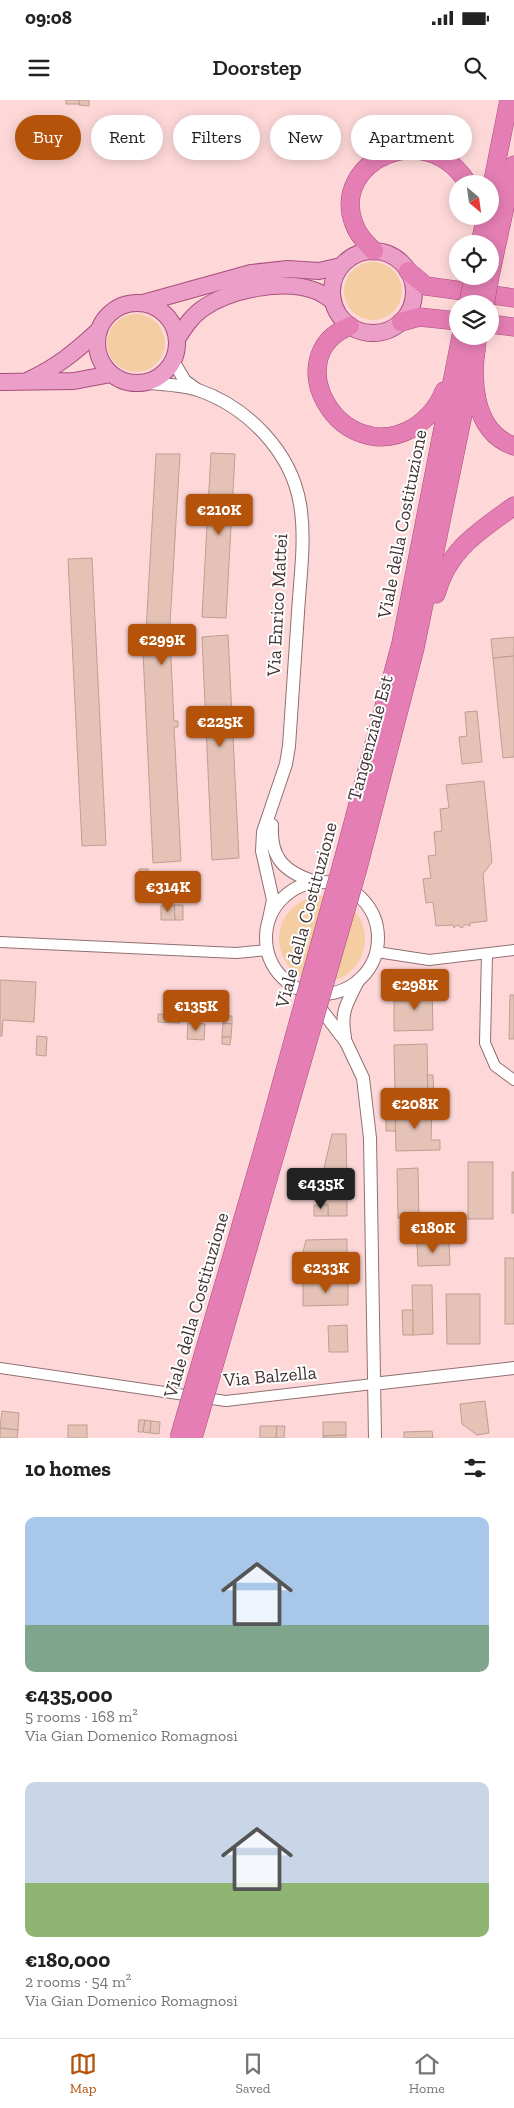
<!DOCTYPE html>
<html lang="en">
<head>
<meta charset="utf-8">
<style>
  body { margin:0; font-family:"Zilla Slab",serif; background:#f6f6f6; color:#222; height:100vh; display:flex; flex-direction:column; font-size:19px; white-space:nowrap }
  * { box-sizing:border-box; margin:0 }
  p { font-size:16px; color:#767676 }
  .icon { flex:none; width:28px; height:28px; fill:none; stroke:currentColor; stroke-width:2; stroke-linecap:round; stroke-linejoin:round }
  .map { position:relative; height:1338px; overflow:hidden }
  .side { display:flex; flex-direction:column; background:#fff; flex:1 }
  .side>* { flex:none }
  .hud { position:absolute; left:15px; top:15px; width:485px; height:45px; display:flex; gap:10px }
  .needle { width:32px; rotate:151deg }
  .buttons { position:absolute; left:449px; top:75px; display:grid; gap:10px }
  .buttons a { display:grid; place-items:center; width:50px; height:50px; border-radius:50%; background:#fff; box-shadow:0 2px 12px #0003; font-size:25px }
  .price { position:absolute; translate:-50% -42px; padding:0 11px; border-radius:5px; background:#b45309; color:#fff; font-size:16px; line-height:32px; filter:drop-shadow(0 1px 2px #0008) }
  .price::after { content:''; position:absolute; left:50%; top:30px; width:15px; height:11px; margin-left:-8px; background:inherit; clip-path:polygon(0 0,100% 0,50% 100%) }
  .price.on { background:#222; color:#fff }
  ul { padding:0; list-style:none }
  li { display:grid; align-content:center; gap:10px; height:265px; padding:0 25px }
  li span { display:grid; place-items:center; height:155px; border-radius:10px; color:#555 }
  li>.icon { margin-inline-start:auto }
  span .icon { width:90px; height:90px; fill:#fffc; stroke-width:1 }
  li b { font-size:21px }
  h2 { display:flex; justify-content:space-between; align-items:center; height:60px; padding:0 25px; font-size:21px }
  .pill { padding:0 18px; border-radius:22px; background:#fff; box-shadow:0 2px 12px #0003; font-size:18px; line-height:45px }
  .pill.on { background:#b45309; color:#fff }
  .status { display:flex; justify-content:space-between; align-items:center; height:35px; padding:0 25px; background:#fff; direction:ltr }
  .status svg { height:14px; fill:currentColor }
  header { display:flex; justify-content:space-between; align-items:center; height:65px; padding:0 25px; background:#fff; font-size:22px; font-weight:600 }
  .tabs { display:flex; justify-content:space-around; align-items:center; height:70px; border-top:1px solid #e0e0e0; background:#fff; font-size:14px; color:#767676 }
  .tabs a { display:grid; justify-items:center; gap:2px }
  .tabs .on { color:#b45309 }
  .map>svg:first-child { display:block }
</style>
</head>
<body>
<div class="status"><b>09:08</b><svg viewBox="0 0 49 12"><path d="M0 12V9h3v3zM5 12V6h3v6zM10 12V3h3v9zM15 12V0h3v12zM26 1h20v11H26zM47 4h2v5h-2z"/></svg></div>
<header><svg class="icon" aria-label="menu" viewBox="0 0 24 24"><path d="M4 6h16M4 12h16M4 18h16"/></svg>Doorstep<svg class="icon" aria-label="search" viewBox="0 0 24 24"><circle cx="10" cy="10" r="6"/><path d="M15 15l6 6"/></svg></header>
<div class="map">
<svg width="514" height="1338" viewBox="0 0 514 1338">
  <rect width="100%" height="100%" fill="#fed8d9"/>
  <g fill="#f5cda3">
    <circle cx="373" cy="191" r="29"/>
    <circle cx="136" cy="243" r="29"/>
    <circle cx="322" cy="839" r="43"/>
  </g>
  <g fill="#e4c3b6" stroke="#be9e91">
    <path d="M66,0H80L79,4H66Z"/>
    <path d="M80,0H89V6L79,5Z"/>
    <path d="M211,353L235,354L226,518L202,517Z"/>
    <path d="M156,354H180L170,524V527H175V532H170V539L174,621H178V627H174L181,761L153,763L142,532H146Z"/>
    <path d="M92,458L106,745L82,746L68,459Z"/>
    <path d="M228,535L239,758L212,760L202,537Z"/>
    <path d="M514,537V556L493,558L491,539Z"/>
    <path d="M514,556V657L503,658L493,558Z"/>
    <path d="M477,611L482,662L462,664L459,637L467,636L465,612Z"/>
    <path d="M484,681L492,762L483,774L487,821L470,823V826L466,824L462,828L457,825L454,828L453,825L436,826L433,802L426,803L423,779L431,778L428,756L436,755L434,732L442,731L440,709L449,708L446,685Z"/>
    <path d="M139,769H148L149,786H140Z"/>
    <path d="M174,805H183V820H175Z"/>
    <path d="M174,805L175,820H161V806Z"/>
    <path d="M0,880L36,882L34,922L3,920L2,936H0Z"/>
    <path d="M413,886L414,901H394L400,889L405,887Z"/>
    <path d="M413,886H432L433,930L394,931V901H414Z"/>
    <path d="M182,891L213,892L212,912L181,911Z"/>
    <path d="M510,895H514V939H509Z"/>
    <path d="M195,912H199V923H194Z"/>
    <path d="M158,914L180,915V923L158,922Z"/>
    <path d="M223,916H232V924L223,923Z"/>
    <path d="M188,923L205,924L204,940L187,939Z"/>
    <path d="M223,923L232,924L231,937H222Z"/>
    <path d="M37,936L47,937L46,956L36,955Z"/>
    <path d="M222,937H231L230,945L222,944Z"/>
    <path d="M427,944L428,991H395L394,945Z"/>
    <path d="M427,975H433L434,995H431V1001H395V991H428Z"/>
    <path d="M386,1003H395L396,1031H386Z"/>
    <path d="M432,1008L431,1040H440V1050L396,1051L395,1009Z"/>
    <path d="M332,1034H346L347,1077H322Z"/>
    <rect x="468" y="1062" width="25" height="57"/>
    <path d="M418,1068L419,1117L398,1118L397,1069Z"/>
    <rect x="512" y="1072" width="2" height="41"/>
    <path d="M324,1094H347V1116H328V1105H324Z"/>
    <rect x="314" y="1105" width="14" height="11"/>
    <path d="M347,1139V1163L300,1164L306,1140Z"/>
    <path d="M449,1142L450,1165L418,1166L417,1143Z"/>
    <rect x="505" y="1158" width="9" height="66"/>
    <path d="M348,1182V1205L303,1206V1183Z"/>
    <path d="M412,1185H432L433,1234L413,1235Z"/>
    <path d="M446,1194H480V1244H447Z"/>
    <path d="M402,1210H413V1235H403Z"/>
    <path d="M347,1225L348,1252H329L328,1226Z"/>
    <path d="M485,1301L489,1333L477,1335L462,1324L460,1304Z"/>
    <path d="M2,1311L19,1313L18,1330L0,1328Z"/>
    <path d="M139,1320H145L143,1332H138Z"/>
    <path d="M145,1320L151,1321L150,1333L143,1332Z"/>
    <path d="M151,1321L160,1322L159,1334L150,1333Z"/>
    <path d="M323,1322H346V1335L323,1336Z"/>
    <rect x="68" y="1325" width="19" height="13"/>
    <path d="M260,1326H277L276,1338H260Z"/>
    <path d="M277,1326H285L284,1338H276Z"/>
    <path d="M0,1328L18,1330L17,1338H0Z"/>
    <path d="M432,1331L433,1338H404V1332Z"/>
    <path d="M346,1335V1338H323V1336Z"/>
  </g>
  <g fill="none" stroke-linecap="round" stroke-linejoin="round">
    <defs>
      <g id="minor">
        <path d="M0,842L236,853L268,850"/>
        <path d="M377,852L429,860L514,850"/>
        <path d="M487,854L485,943L495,966L514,980"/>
        <path d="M0,1268L226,1301L373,1284"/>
      </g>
      <g id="tertiary">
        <path d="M173,261L185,281L196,289"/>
        <path d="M146,283C163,284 182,285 198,290C247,307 291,351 300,404C306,440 300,477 298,513C295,557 292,602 289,646L286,664L263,732L262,751L273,800L269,819"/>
        <path d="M272,725C270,759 285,772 315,782"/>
        <circle cx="322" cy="838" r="56"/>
        <path d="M314,900L346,942L363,978L370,1038L375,1338"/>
        <path d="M345,937C340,912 347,903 358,881"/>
        <path d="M373,1284L514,1268"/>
      </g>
      <g id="primary">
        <circle cx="373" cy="192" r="41"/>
        <circle cx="137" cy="243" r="40"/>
        <path d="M143,203L251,173L288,169L319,171L341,166"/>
        <path d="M177,239C184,228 191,217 202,209C229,190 284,178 316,191C322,193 328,198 333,201"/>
        <path d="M29,280C57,267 75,252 98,231"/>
        <path d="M0,282L74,281L111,274"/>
      </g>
      <g id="trunk">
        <path d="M490,95L509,0"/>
        <path d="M480,144L486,116"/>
        <path d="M374,151C366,143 358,135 354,124C330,61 427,16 468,84"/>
        <path d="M408,171L426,186L514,198"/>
        <path d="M490,176L514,65"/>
        <path d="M401,222L419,217L458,221"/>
        <path d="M490,224L514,227"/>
        <path d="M350,226C276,256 340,369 413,328C427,319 438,307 444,291"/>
        <path d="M478,236C471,273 470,331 514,346"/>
        <path d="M436,494C448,450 478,432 514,406"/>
        <path d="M342,764L401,543L461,236"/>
        <path d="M358,768L415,548L476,251"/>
      </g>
    </defs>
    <use href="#minor" stroke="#917071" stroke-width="12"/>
    <use href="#tertiary" stroke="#917071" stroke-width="14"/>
    <use href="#primary" stroke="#a74f7b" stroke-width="18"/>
    <use href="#trunk" stroke="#a74f7b" stroke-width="19"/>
    <use href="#minor" stroke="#fff" stroke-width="10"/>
    <use href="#tertiary" stroke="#fff" stroke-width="12"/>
    <use href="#primary" stroke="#eb9ec7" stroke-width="16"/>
    <use href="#trunk" stroke="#e47eb4" stroke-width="18"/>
    <defs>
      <g id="trunk-bridge">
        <path d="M468,204L474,176"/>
        <path d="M485,204L490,176"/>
        <path d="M179,1338L263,1050L342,764"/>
        <path d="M193,1338L358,768"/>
      </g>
    </defs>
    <use href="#trunk-bridge" stroke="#a74f7b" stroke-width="19" stroke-linecap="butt"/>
    <use href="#trunk-bridge" stroke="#e47eb4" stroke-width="18"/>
  </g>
  <g text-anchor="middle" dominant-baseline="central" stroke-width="4" stroke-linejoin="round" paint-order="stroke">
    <g font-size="19" fill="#423334" stroke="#fff">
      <text transform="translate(402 424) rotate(-79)">Viale della Costituzione</text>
      <text transform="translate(277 505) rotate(-87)">Via Enrico Mattei</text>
      <text transform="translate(370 638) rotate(-75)">Tangenziale Est</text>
      <text transform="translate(306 815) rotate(-75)">Viale della Costituzione</text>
      <text transform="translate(196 1205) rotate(-74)">Viale della Costituzione</text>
      <text transform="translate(270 1276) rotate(-5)">Via Balzella</text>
    </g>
  </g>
</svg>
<div class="buttons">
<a><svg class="needle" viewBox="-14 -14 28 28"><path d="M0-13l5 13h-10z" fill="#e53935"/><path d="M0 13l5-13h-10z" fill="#767676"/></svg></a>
<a><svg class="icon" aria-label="locate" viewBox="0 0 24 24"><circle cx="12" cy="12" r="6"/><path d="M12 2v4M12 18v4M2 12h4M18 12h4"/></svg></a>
<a><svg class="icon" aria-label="layers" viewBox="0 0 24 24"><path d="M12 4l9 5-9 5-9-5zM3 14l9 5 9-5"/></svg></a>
</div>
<b class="price" style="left:219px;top:436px">€210K</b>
<b class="price" style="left:162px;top:566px">€299K</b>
<b class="price" style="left:220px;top:648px">€225K</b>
<b class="price" style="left:168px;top:813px">€314K</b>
<b class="price" style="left:415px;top:911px">€298K</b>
<b class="price" style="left:196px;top:932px">€135K</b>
<b class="price" style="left:415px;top:1030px">€208K</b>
<b class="price on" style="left:321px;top:1110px">€435K</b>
<b class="price" style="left:433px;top:1154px">€180K</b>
<b class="price" style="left:326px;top:1194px">€233K</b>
<div class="hud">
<a class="pill on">Buy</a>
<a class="pill">Rent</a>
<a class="pill">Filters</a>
<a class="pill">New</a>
<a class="pill">Apartment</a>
</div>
</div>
<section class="side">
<h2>10 homes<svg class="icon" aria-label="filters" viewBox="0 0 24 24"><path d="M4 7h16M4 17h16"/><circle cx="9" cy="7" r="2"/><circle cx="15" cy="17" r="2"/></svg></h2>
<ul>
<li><span style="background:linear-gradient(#a9c7e8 70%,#7fa58c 0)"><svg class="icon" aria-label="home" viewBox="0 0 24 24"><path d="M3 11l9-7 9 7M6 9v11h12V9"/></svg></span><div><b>€435,000</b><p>5 rooms · 168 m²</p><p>Via Gian Domenico Romagnosi</p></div></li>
<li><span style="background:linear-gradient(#c9d6e8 65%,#8fb573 0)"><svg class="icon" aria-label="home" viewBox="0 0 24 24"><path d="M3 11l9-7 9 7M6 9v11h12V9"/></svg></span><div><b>€180,000</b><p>2 rooms · 54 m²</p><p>Via Gian Domenico Romagnosi</p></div></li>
</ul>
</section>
<nav class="tabs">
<a class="on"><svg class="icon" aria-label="map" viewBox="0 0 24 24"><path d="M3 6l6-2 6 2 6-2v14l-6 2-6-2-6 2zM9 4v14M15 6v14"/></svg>Map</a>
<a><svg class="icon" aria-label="saved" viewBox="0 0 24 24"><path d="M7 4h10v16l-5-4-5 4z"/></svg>Saved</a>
<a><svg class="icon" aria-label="home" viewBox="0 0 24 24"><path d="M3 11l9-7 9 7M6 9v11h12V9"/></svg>Home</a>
</nav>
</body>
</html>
